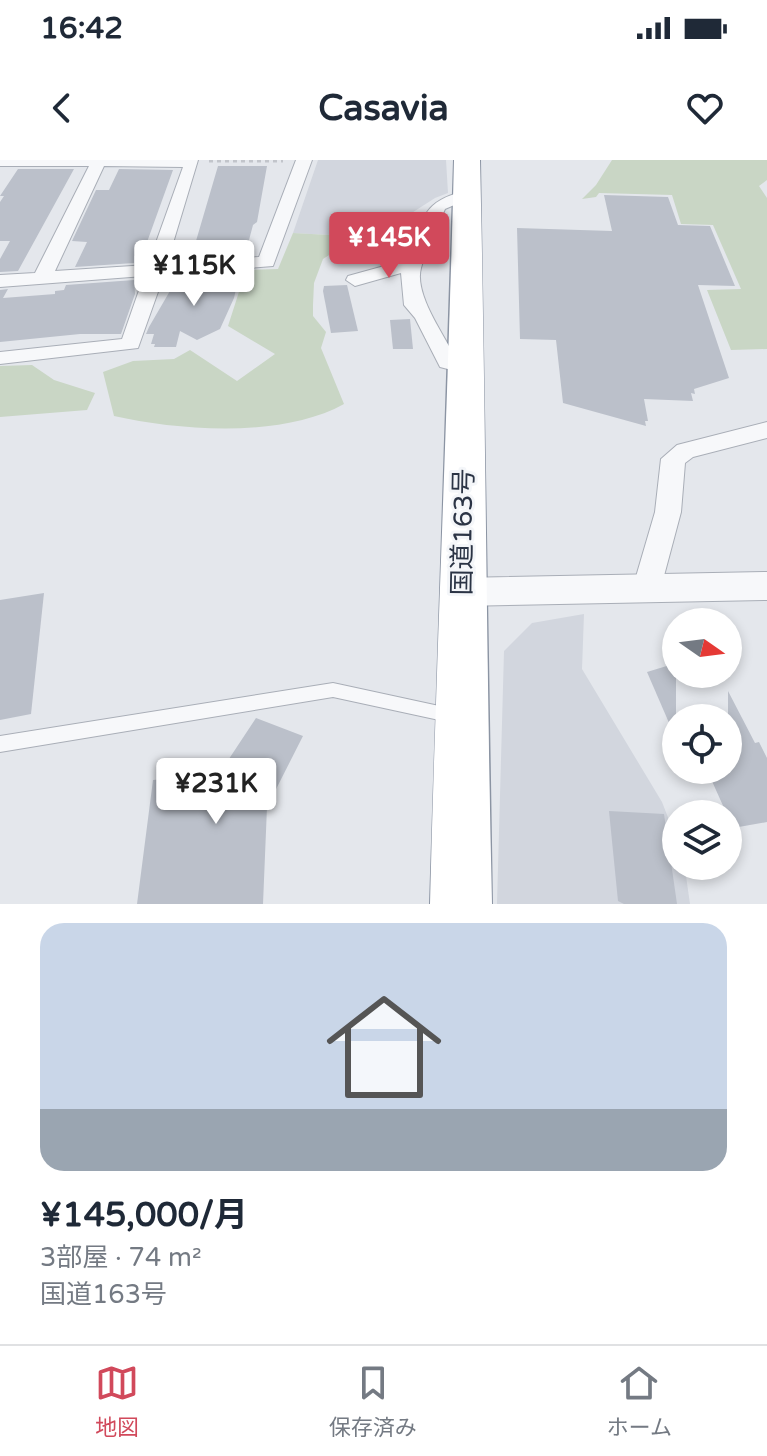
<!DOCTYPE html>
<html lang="ja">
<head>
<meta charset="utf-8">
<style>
  body { margin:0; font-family:"Varela Round","Noto Sans JP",sans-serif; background:#f6f6f7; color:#1f2937; height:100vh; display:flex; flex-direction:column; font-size:30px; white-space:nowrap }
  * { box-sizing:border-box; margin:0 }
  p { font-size:26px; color:#747a83 }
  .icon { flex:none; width:44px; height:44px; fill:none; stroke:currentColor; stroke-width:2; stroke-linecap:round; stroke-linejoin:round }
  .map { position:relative; height:744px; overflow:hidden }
  .panel { display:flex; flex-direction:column; background:#fff; flex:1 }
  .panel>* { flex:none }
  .needle { width:52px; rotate:104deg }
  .fabs { position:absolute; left:662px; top:448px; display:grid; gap:16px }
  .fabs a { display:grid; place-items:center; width:80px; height:80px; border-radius:50%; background:#fff; box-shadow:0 4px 12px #0003; font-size:40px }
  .price { position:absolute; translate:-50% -68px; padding:0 18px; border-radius:8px; background:#fff; color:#222; font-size:26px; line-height:52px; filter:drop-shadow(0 2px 4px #0008) }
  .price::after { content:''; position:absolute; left:50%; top:48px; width:24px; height:18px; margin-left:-12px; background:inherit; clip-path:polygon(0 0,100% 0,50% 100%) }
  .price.active { background:#d1495b; color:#fff }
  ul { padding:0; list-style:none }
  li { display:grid; align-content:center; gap:16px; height:424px; padding:0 40px }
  li span { display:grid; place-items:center; height:248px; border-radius:24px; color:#555 }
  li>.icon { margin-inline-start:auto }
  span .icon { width:144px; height:144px; fill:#fffc; stroke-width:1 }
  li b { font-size:34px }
  .status { display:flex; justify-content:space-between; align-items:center; height:56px; padding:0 40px; background:#fff; direction:ltr }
  .status svg { height:22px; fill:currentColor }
  header { display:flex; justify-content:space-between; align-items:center; height:104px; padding:0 40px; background:#fff; font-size:36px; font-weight:700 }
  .menu { display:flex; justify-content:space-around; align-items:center; height:112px; border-top:2px solid #e0e1e3; background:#fff; font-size:22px; color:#747a83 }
  .menu a { display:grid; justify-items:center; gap:4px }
  .menu .active { color:#d1495b }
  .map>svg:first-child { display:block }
</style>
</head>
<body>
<div class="status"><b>16:42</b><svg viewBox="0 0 49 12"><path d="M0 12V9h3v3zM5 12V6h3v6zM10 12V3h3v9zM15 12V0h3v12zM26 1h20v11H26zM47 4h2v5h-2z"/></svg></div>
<header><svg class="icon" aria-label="back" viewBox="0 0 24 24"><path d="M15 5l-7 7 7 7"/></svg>Casavia<svg class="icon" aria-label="heart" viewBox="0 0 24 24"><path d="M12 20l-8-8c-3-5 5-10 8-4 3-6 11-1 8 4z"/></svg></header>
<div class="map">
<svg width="767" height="744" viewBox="0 0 767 744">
  <rect width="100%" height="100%" fill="#e4e7ec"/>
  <g fill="#d2d6de">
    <path d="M318,0H446L448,33L435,38L382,72L366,77L293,73Z"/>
    <path d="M584,454L582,509L662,642L676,678V706H684L685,709L690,744H497L504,491L532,463Z"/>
  </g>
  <g fill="#c9d6c5">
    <path d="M612,0H767V20L759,26L767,38V189L731,190L707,130L741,129L713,65L681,64L672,35L599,33L596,37L582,39L596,25Z"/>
    <path d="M293,73L366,77L340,88L323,99L314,123L313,145V156L326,172L321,188L344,244C283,278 181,271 114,256L103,212L133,201L174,199L190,190L237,221L275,194L228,166L246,110L278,109Z"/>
    <path d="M32,205L54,220L95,233L87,250L0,257V206Z"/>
  </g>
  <g fill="#bbc0ca">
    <path d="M218,6H267L257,62L253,65L245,95L191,98Z"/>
    <path d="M18,9H74L18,111L0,112V99L10,81H0V42L4,36H0Z"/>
    <path d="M119,9L173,10L142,96H134V103L75,107L87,82L72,81L96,30H109Z"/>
    <path d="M604,35L668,37L678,65L710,66L735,126L698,125L729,218L694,229L695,234L691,233L693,241L644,239L648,261H645L646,266L563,243L556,180L520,179L517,68L612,71Z"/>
    <path d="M240,112L234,138L220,169L197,180L180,171L176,187H154L155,184H151L154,174H146L149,167L174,124L184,123L186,116Z"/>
    <path d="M134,120L135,134L121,174H80L0,182V130L8,129L3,138L55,134V131L64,130L66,125Z"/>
    <path d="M347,125L358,171L331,173L323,131L324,126Z"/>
    <path d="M410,159L413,189H393L390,160Z"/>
    <path d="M44,433L31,554L0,560V440Z"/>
    <path d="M670,505L676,515V579L647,512Z"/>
    <path d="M728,531L755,583L759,582L767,598V662L733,668L707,610H728Z"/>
    <path d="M256,558L303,576L267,647L263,744H137L153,620L219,614Z"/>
    <path d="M609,651L664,654L677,744H624L618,741Z"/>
  </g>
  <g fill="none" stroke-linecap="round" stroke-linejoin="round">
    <defs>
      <path id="service" d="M333,523L453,549L459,551L461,556L459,561L453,563L333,537L0,592V576Z"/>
      <g id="minor">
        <path d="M0,0H198L167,103L259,97L296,0H312L273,106L164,115L138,188L0,204V192L122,179L144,116L0,127V115L35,113L89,6H0ZM104,6L183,7L148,105L55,111Z"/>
        <path d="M467,31L475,36L445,49C437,68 426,88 421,108C414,133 442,172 454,195L475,202L478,207L467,214L440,207L415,158L404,145L401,113L355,126L346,120L348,116L406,100C423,61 421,40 467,31Z"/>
        <path d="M767,262V278L693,297L685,303L681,352L661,427L657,435L647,438L637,435L633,427L655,352L661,299L677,285Z"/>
      </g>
      <path id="tertiary" d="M767,412V440L461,446L448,442L443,432L448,422L461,418Z"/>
      <path id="trunk" d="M454,0H480C486,248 486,496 492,744H430C436,496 448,248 454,0Z"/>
    </defs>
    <use href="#service" stroke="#a9aeb7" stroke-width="2"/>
    <use href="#minor" stroke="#a9aeb7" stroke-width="2"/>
    <use href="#tertiary" stroke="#a9aeb7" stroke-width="2"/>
    <use href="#trunk" stroke="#8b94a3" stroke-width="2"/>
    <path stroke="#c2c5cb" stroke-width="3" stroke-dasharray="4 4" stroke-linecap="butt" d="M209,1H283"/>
    <use href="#service" fill="#f7f8fa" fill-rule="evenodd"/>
    <use href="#minor" fill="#f7f8fa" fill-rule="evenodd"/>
    <use href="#tertiary" fill="#f7f8fa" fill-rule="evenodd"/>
    <use href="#trunk" fill="#fff" fill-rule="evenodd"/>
  </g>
  <g text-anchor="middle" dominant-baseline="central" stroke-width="6" stroke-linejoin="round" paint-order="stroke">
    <g font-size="26" fill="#2b3445" stroke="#f4f6f9">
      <text transform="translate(463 372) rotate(-89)">国道163号</text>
    </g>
  </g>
</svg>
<div class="fabs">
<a><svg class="needle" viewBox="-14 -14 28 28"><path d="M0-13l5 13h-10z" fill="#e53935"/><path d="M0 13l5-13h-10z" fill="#747a83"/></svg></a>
<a><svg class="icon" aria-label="locate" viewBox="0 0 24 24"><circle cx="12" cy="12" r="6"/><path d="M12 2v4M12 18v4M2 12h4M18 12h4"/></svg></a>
<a><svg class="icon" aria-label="layers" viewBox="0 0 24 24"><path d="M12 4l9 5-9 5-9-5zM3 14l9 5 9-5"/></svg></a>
</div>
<b class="price active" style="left:389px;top:120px">¥145K</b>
<b class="price" style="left:194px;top:148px">¥115K</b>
<b class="price" style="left:216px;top:666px">¥231K</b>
</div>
<section class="panel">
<ul>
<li><span style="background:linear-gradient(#c9d6e8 75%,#9aa5b1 0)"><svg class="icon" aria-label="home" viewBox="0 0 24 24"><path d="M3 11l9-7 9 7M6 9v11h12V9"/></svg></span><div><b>¥145,000/月</b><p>3部屋 · 74 m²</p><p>国道163号</p></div></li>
</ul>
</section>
<nav class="menu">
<a class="active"><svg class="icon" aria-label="map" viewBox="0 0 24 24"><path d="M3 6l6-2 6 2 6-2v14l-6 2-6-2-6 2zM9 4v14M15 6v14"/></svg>地図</a>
<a><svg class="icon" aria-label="saved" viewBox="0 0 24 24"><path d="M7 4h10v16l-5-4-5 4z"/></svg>保存済み</a>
<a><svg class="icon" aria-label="home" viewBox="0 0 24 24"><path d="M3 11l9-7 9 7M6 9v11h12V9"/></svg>ホーム</a>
</nav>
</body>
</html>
